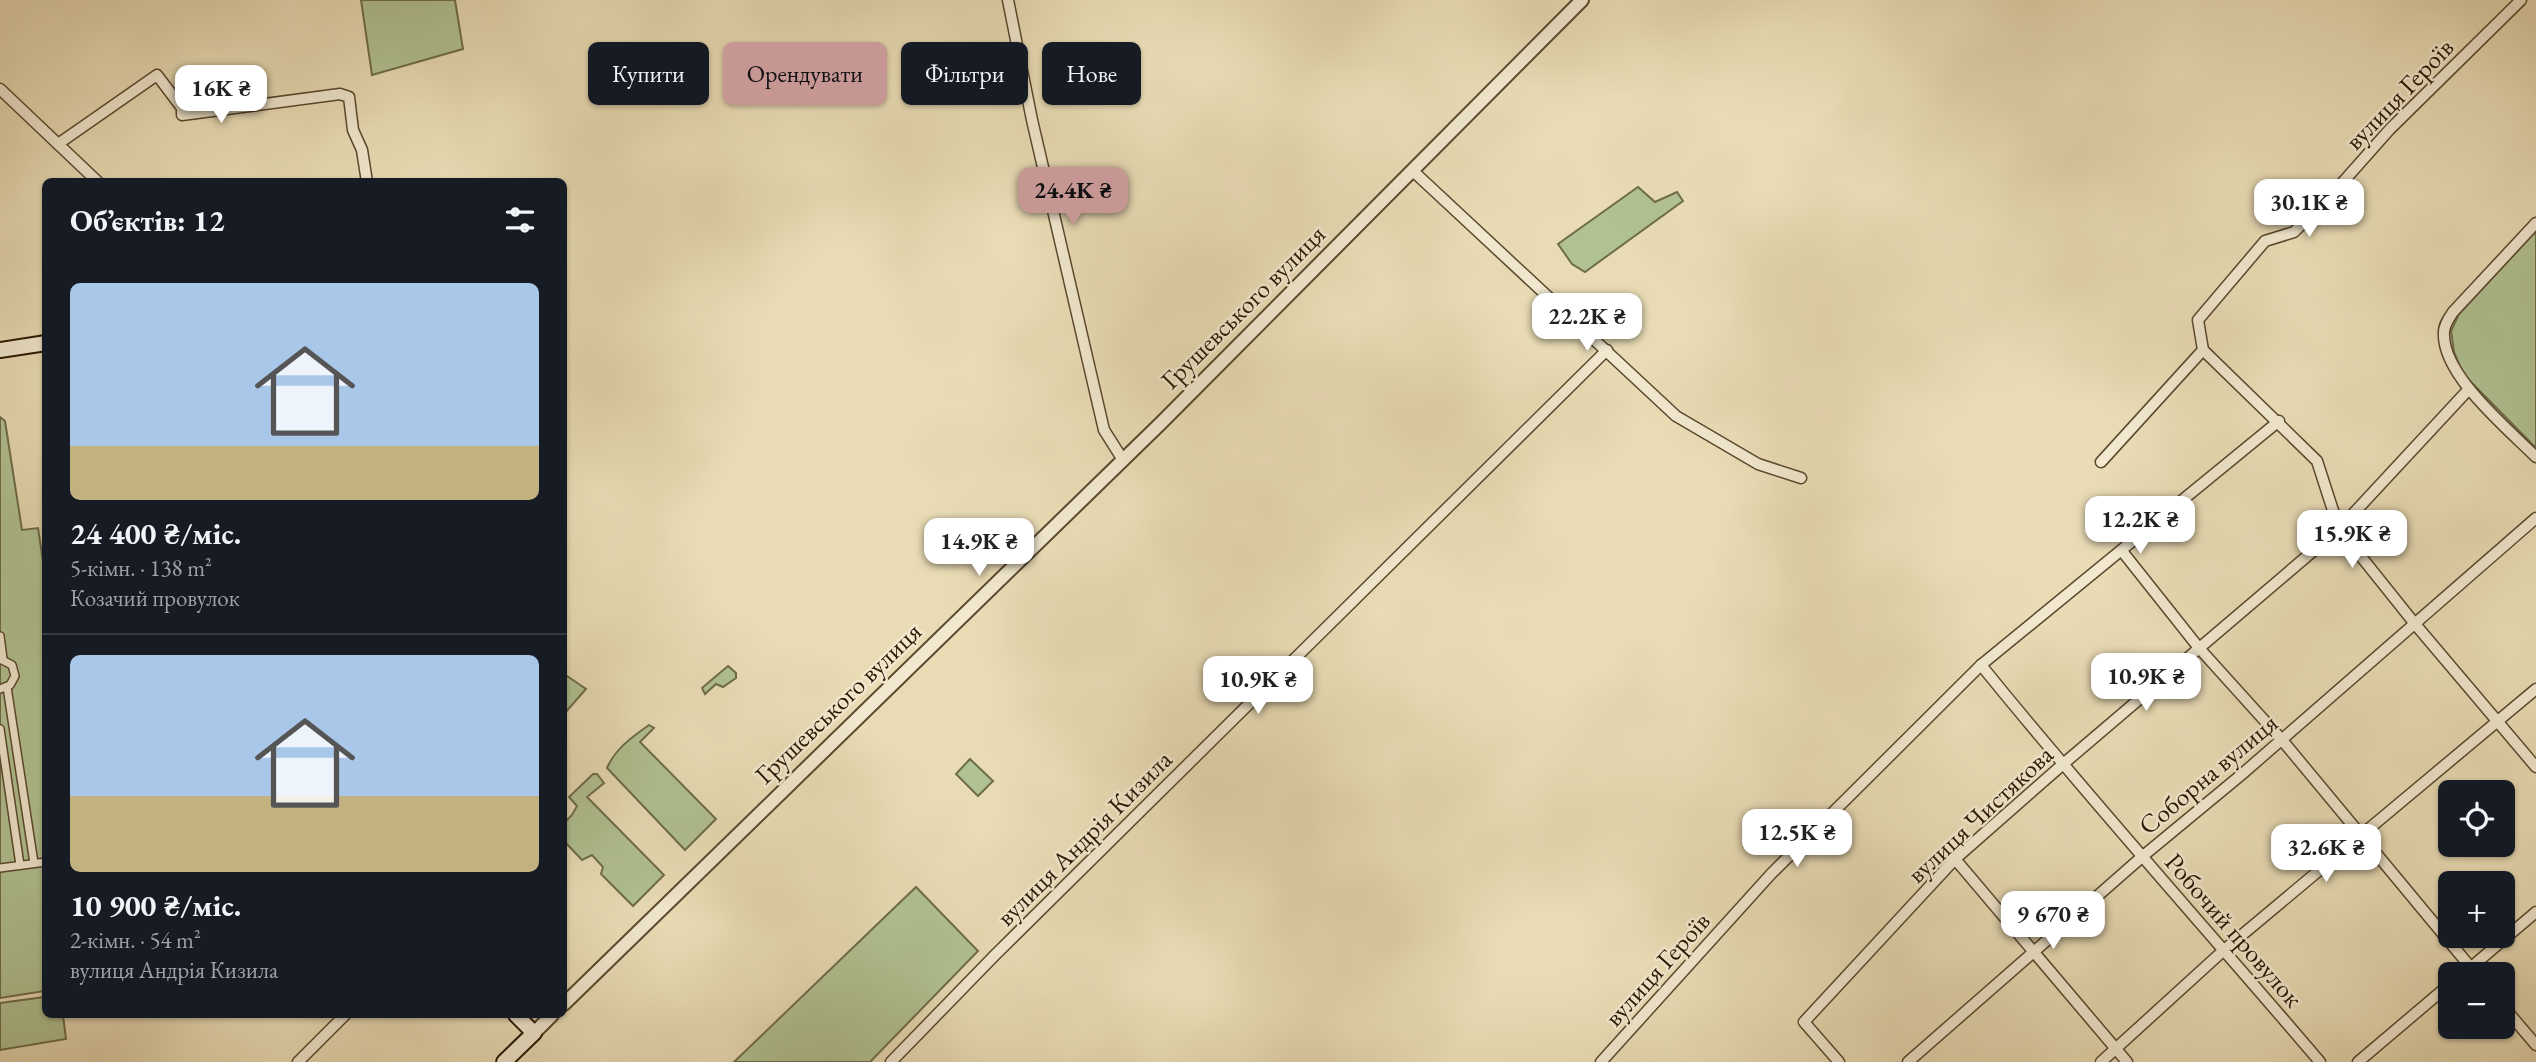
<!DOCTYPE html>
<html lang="uk">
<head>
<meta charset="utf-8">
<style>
  body { margin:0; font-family:"EB Garamond",serif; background:#20242c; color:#f1f3f6; height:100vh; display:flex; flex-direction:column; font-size:26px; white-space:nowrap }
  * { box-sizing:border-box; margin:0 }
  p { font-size:23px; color:#9ea1a6 }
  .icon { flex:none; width:38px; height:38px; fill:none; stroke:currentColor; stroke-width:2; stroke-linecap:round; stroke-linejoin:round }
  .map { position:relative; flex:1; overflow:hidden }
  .panel { position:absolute; left:42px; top:178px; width:525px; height:840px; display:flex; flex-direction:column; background:#171b24; border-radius:10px; box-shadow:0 2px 5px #0004 }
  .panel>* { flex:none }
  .guide { position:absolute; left:588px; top:42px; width:665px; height:63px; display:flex; gap:14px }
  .tools { position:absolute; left:2438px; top:780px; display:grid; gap:14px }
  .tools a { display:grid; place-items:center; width:77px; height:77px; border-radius:10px; background:#171b24; box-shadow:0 2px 5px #0004; font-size:35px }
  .price { position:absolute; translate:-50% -60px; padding:0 16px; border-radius:14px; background:#fff; color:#222; font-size:23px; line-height:46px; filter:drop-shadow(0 2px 4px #0008) }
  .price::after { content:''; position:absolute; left:50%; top:42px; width:21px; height:16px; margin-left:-10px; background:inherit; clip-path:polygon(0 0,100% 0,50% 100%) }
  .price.selected { background:#c59692; color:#111 }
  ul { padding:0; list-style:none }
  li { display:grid; align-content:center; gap:14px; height:371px; padding:0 28px }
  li+li { border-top:2px solid #363941 }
  li span { display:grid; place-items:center; height:217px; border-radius:10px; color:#555 }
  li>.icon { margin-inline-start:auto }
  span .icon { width:126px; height:126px; fill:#fffc; stroke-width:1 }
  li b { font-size:30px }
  h2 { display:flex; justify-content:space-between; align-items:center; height:84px; padding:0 28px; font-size:30px }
  .chip { padding:0 24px; border-radius:10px; background:#171b24; box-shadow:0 2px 5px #0004; font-size:24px; line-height:63px }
  .chip.selected { background:#c59692; color:#111 }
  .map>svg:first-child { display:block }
</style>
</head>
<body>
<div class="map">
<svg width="2536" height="1062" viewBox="0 0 2536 1062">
  <rect width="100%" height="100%" fill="#e9dcb5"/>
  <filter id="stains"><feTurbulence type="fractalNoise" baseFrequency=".00286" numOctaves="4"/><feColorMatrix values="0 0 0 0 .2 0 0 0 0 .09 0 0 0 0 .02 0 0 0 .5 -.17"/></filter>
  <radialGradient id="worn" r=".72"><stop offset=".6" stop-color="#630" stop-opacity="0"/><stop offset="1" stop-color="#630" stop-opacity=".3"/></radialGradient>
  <g fill="#b1c292" stroke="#6e6c4a" stroke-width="2">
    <path d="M361,0H455L463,49L372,75Z"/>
    <path d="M1638,187L1655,202L1677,192L1683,201L1585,272L1572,264L1558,244Z"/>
    <path d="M2536,231V448L2463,374L2454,352L2451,331L2459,314Z"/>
    <path d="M0,417L5,421L22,530L38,528L46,580L45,991L0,998Z"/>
    <path d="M728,666L736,673V678L723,687L716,684L705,694L702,688Z"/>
    <path d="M564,674L586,689L564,714Z"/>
    <path d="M649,725L654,728L640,742L716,819L685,850L607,768C615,749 632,737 649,725Z"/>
    <path d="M970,759L993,781L978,796L956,774Z"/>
    <path d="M593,774H597L604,783L587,797L664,875L633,906L601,874L603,867L592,855L582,860L564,841V823L572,815L577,806L569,797Z"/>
    <path d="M916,887L978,951L870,1062H734Z"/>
    <path d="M45,997L46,1015H63L66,1039L0,1050V1003Z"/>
  </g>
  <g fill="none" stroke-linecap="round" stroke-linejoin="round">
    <defs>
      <g id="pedestrian">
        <path d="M0,636L3,659"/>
        <path d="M0,659L12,665L15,676L10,685L0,689"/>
        <path d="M7,687L34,863"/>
        <path d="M0,729L20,865"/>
        <path d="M0,868L46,862"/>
      </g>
      <g id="minor">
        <path d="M1008,0L1032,120L1104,430L1123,460"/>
        <path d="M0,89L98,182"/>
        <path d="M58,144L157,75L182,108V115L340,94L349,97L353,130L362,150L367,182"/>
        <path d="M1413,171L1676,416L1758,464L1801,478"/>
        <path d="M2536,223L2453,312C2449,318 2444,325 2444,332C2441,374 2507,428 2536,457"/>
        <path d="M2203,350L2317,461L2339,529L2415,624L2536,767"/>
        <path d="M2101,462L2203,350L2198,320L2265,241L2294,232L2335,191L2390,129L2521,0"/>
        <path d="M2122,551L2199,648L2282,740L2477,975"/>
        <path d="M1981,665C2090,800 2207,929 2320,1062"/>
        <path d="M1955,859L2127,1062"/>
        <path d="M2462,975L2536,912"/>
        <path d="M2502,1005L2536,1045"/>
        <path d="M298,1062L345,1015"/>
        <path d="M891,1062L995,955L1607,350"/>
        <path d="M1601,1062L1771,874L1981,665L2279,421"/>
        <path d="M1839,1062L1804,1022L1955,859L2062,765L2339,529L2469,389"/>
        <path d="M1908,1062L2143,856L2241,775L2536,518"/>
        <path d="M2101,1062L2224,950L2536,689"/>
        <path d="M2358,1062L2450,984"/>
      </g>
      <g id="tertiary">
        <path d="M564,1004L1161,423L1582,0"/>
        <path d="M534,1033L552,1015"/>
      </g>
      <g id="secondary">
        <path d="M0,350L46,343"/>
        <path d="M504,1062L534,1033L516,1015"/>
      </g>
    </defs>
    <use href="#pedestrian" stroke="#5a482e" stroke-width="10"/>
    <use href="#minor" stroke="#5a482e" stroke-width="13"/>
    <use href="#tertiary" stroke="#5a482e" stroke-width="16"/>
    <use href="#secondary" stroke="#2a1701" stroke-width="18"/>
    <use href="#pedestrian" stroke="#f1e8cf" stroke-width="7"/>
    <use href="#minor" stroke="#f1e8cf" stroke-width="10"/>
    <use href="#tertiary" stroke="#f1e8cf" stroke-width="12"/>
    <use href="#secondary" stroke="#f1e8cf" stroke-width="14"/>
  </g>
  <g text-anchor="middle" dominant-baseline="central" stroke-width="5" stroke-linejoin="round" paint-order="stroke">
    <g font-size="26" fill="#2a1701" stroke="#f1e8cf">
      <text transform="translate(2399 94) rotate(-46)">вулиця Героїв</text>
      <text transform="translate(1243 307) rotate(-45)">Грушевського вулиця</text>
      <text transform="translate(838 703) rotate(-44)">Грушевського вулиця</text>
      <text transform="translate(2208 774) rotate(-40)">Соборна вулиця</text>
      <text transform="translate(1980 814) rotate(-43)">вулиця Чистякова</text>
      <text transform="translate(1084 838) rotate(-45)">вулиця Андрія Кизила</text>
      <text transform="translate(2234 930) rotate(49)">Робочий провулок</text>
      <text transform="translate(1657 969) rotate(-48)">вулиця Героїв</text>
    </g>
  </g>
  <rect width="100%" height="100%" filter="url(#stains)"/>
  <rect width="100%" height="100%" fill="url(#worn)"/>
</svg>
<div class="tools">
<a><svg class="icon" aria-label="locate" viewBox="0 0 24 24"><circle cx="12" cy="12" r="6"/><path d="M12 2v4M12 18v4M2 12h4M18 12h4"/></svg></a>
<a>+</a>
<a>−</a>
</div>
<b class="price" style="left:221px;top:125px">16K ₴</b>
<b class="price selected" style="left:1073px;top:227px">24.4K ₴</b>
<b class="price" style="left:2309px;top:239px">30.1K ₴</b>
<b class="price" style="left:1587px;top:353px">22.2K ₴</b>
<b class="price" style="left:2140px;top:556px">12.2K ₴</b>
<b class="price" style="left:2352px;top:570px">15.9K ₴</b>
<b class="price" style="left:979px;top:578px">14.9K ₴</b>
<b class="price" style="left:2146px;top:713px">10.9K ₴</b>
<b class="price" style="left:1258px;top:716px">10.9K ₴</b>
<b class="price" style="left:1797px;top:869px">12.5K ₴</b>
<b class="price" style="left:2326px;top:884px">32.6K ₴</b>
<b class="price" style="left:2053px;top:951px">9 670 ₴</b>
<div class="guide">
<a class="chip">Купити</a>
<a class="chip selected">Орендувати</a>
<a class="chip">Фільтри</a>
<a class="chip">Нове</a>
</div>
<section class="panel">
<h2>Об’єктів: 12<svg class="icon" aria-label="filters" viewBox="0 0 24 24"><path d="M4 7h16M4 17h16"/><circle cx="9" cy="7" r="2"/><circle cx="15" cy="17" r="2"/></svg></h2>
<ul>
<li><span style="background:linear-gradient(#a9c7e8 75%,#c2b280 0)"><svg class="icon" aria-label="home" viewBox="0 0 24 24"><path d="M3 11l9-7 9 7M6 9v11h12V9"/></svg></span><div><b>24 400 ₴/міс.</b><p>5-кімн. · 138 m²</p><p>Козачий провулок</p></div></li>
<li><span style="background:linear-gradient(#a9c7e8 65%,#c2b280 0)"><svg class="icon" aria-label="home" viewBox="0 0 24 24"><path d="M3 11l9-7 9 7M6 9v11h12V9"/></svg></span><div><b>10 900 ₴/міс.</b><p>2-кімн. · 54 m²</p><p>вулиця Андрія Кизила</p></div></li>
</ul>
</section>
</div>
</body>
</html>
